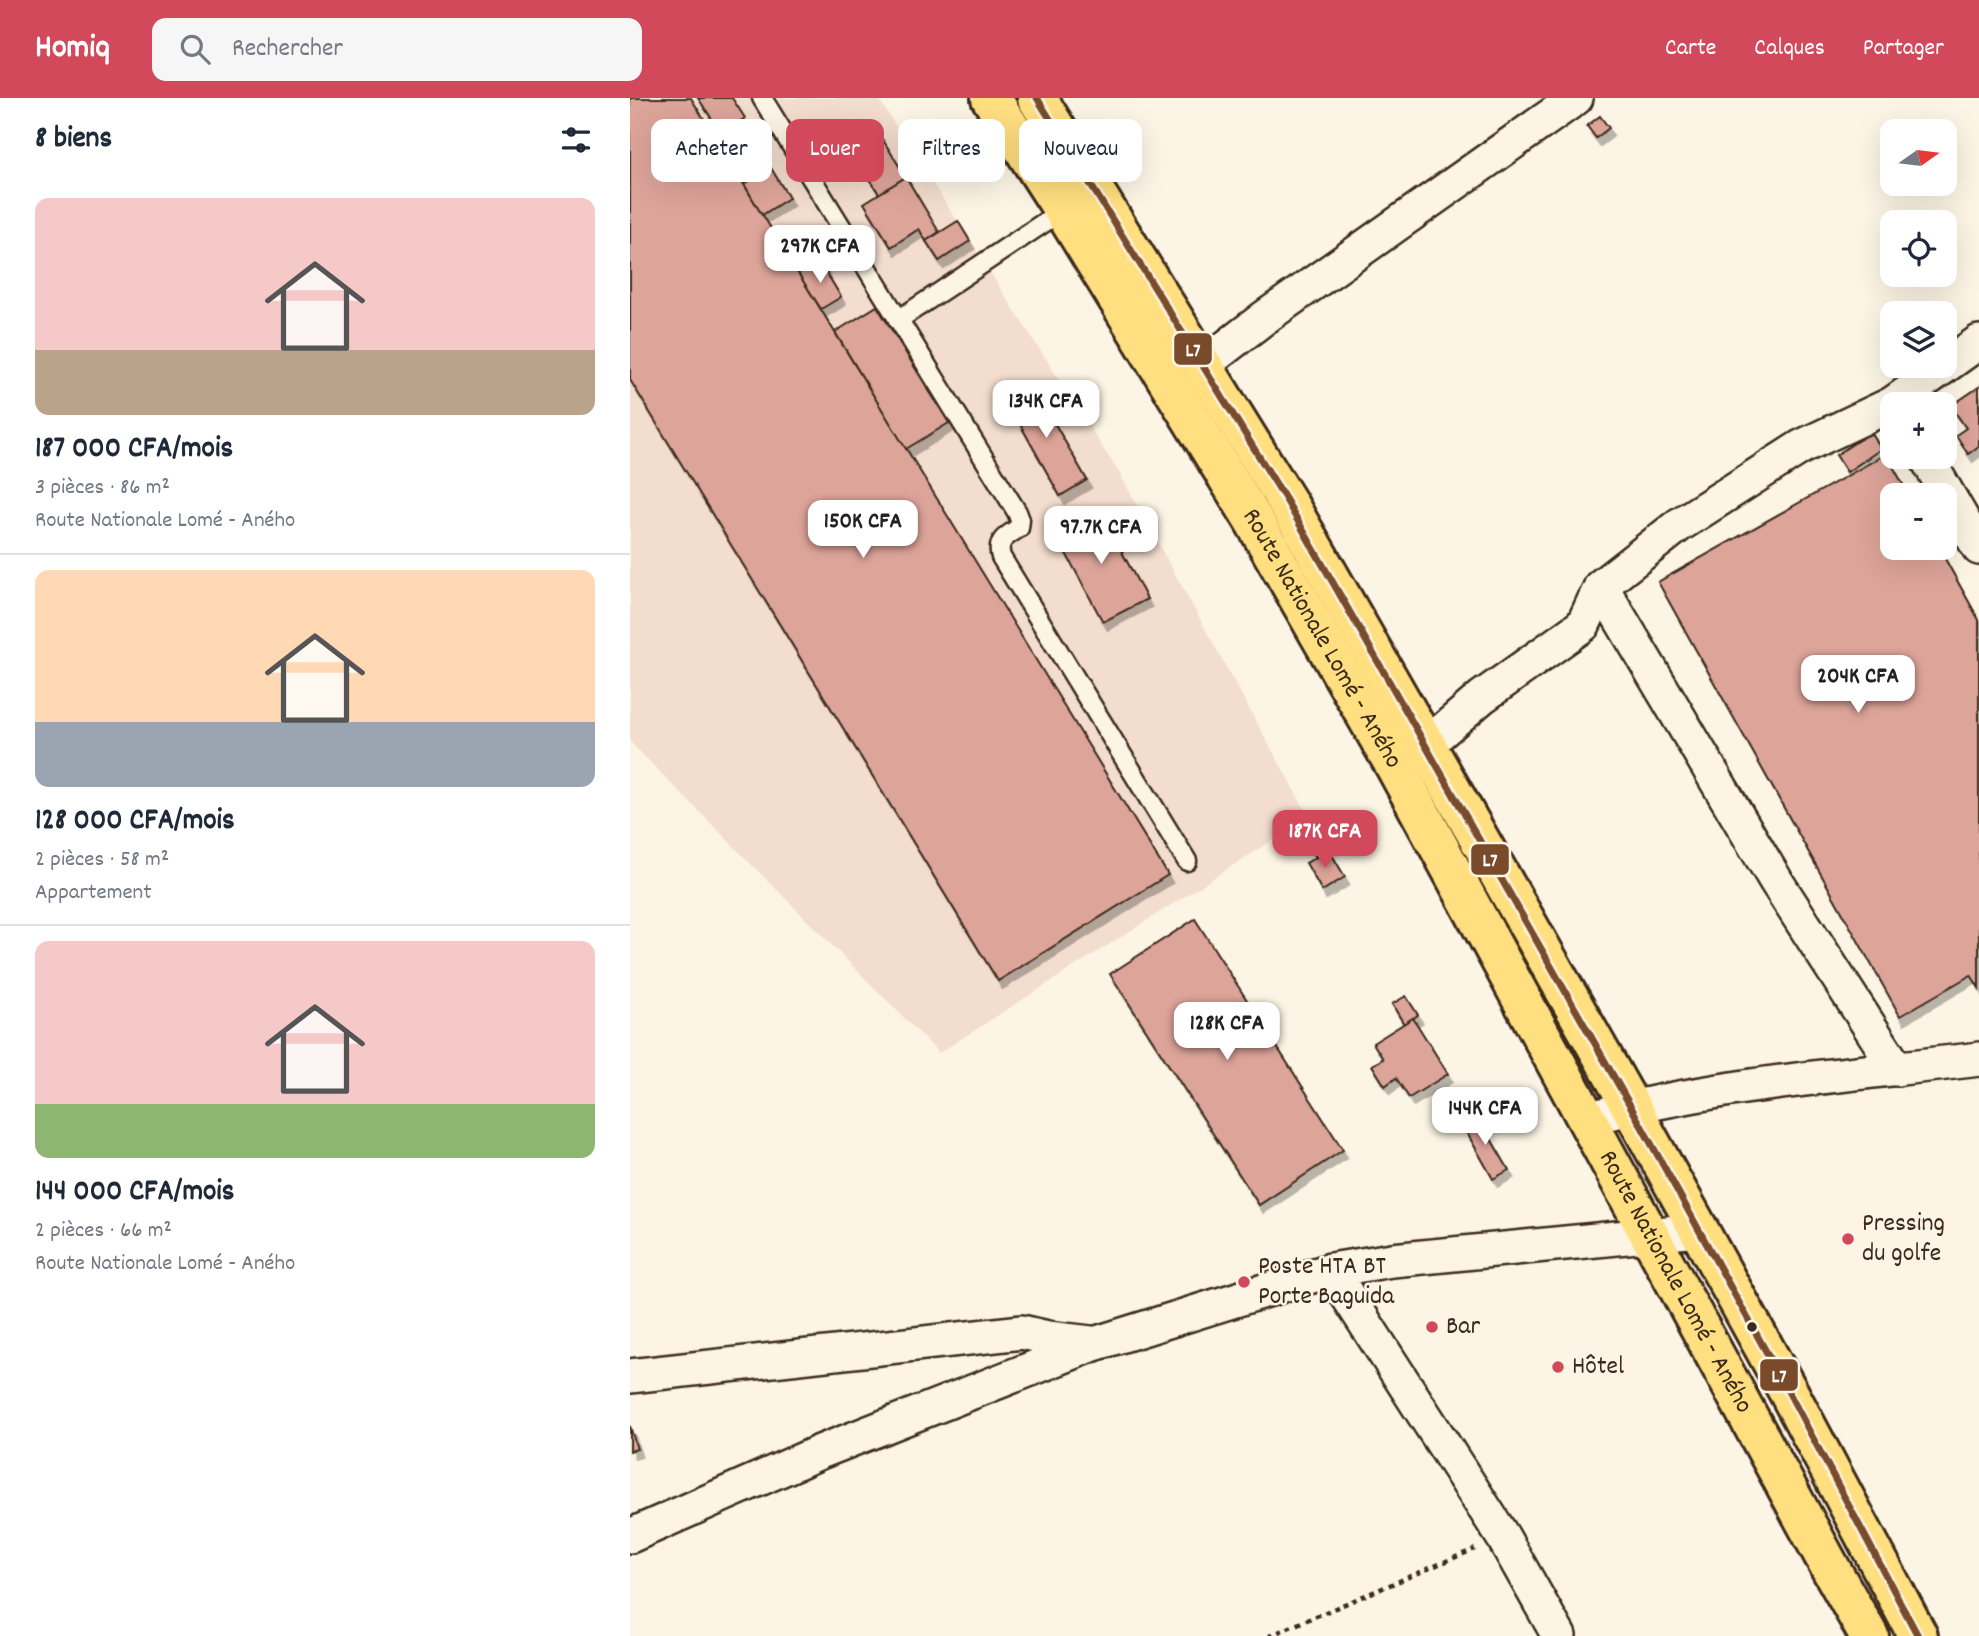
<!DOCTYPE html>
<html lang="fr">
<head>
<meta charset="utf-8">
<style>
  body { margin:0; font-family:Dekko,sans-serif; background:#f6f6f7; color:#1f2937; height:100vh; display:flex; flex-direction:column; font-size:26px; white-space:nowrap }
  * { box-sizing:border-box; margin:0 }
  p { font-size:23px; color:#747a83 }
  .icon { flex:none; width:38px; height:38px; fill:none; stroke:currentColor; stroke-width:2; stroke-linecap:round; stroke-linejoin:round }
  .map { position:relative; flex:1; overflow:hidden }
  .drawer { display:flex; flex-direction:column; background:#fff; width:630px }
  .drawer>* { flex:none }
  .top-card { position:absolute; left:21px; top:21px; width:665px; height:63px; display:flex; gap:14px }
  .needle { width:46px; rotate:76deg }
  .controls { position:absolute; left:1250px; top:21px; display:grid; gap:14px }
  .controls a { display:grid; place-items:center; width:77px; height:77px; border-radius:14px; background:#fff; box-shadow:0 7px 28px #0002; font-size:35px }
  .price { position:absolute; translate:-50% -60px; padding:0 16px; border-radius:14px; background:#fff; color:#222; font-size:23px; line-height:46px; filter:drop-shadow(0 2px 4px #0008) }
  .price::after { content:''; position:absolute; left:50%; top:42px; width:21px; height:16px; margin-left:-10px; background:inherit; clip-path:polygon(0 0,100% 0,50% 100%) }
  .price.on { background:#d1495b; color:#fff }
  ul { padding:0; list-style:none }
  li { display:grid; align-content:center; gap:14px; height:371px; padding:0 35px }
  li+li { border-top:2px solid #e0e1e3 }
  li span { display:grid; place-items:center; height:217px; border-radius:14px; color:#555 }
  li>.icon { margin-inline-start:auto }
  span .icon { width:126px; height:126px; fill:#fffc; stroke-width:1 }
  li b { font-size:30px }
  h2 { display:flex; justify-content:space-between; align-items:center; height:84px; padding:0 35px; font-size:30px }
  .chip { padding:0 24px; border-radius:14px; background:#fff; box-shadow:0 7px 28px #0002; font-size:24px; line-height:63px }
  .chip.on { background:#d1495b; color:#fff }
  header { display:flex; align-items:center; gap:42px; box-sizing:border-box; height:98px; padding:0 35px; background:#d1495b; color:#fff }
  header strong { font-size:33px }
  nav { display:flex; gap:38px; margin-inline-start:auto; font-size:24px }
  .search { width:490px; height:63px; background:#f6f6f7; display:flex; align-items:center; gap:18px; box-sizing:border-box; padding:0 24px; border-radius:14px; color:#747a83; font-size:26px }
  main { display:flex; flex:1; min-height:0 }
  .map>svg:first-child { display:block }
</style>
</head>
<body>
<header>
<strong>Homiq</strong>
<div class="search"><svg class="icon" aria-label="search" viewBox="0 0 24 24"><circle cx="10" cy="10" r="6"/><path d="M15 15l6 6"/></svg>Rechercher</div>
<nav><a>Carte</a><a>Calques</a><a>Partager</a></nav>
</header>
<main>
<section class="drawer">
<h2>8 biens<svg class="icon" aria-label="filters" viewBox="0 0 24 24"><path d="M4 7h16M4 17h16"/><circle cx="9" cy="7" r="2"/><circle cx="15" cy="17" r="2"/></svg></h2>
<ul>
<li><span style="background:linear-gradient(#f6c9c9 70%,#b9a48a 0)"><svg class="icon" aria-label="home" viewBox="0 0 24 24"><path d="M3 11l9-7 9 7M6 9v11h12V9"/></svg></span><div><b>187 000 CFA/mois</b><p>3 pièces · 86 m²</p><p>Route Nationale Lomé - Aného</p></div></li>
<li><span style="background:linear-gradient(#ffd9b3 70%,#9aa5b1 0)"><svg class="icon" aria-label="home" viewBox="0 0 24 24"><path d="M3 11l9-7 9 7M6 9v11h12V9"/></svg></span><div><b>128 000 CFA/mois</b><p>2 pièces · 58 m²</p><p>Appartement</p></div></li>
<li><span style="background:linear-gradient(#f6c9c9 75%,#8fb573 0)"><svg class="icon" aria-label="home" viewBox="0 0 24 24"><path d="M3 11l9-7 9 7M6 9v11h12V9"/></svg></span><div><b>144 000 CFA/mois</b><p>2 pièces · 66 m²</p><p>Route Nationale Lomé - Aného</p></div></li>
</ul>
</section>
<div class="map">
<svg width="1349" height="1538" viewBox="0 0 1349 1538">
  <defs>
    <filter id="shadow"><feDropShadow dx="4.5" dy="8" stdDeviation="0" flood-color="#0004"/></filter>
  </defs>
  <rect width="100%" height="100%" fill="#fcf5e5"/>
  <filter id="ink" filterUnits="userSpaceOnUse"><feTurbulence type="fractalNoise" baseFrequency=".0143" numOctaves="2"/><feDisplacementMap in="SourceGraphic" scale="14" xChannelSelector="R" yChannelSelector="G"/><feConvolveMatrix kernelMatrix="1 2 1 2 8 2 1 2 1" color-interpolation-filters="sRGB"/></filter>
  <g filter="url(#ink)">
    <path fill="#f3ddce" d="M0,0H248L491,378L679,719L309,955L0,644Z"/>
    <g fill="#dda499" stroke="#3b2a1e" stroke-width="2" filter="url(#shadow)">
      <path d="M0,0H61L538,777L368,883L0,282Z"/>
      <path d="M68,0H102L115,20L92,36Z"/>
      <path d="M970,18L979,30L966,40L957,28Z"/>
      <path d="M253,42L276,79L249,96L226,58Z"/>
      <path d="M141,70L159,100L132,117L114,86Z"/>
      <path d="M276,79L309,134L296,143L289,131L261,149L234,105Z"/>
      <path d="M328,123L340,143L309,163L296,143Z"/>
      <path d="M189,162L211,199L191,211L168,175Z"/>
      <path d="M247,208L319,325L276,351L205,234Z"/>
      <path d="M402,286L457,382L430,398L376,301Z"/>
      <path d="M1349,289V348L1338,356L1326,337L1336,330L1321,308Z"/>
      <path d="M1241,334L1251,351L1217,374L1206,357Z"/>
      <path d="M1256,356L1279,397H1262V450H1309L1349,522V890L1341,877L1270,918L1028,484Z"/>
      <path d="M469,411L517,501L473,524L425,435Z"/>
      <path d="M689,734L699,752L686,759L676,742Z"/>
      <path d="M699,752L715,779L692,793L676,765Z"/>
      <path d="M565,821L713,1052L629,1107L480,876Z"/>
      <path d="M776,898L788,917L774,926L762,906Z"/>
      <path d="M783,920L818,976L779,1000L766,980L755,988L742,967L753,961L743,945Z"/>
      <path d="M847,1017L879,1072L863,1081L832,1026Z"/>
      <path d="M0,1328L7,1351L0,1353Z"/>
    </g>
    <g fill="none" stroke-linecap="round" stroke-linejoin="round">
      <defs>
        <g id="service">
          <path d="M132,0L387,414L390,422L389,430C376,438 366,443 371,459L557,763"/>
          <path d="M268,222L433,112"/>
        </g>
        <g id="minor">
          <path d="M573,267L634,220L946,0"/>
          <path d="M1262,306L1349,244"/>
          <path d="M1296,359L1349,450"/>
          <path d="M971,488L1146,783L1267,971"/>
          <path d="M796,647L852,599L953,527L971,488L1049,427L1171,349L1262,306"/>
          <path d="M957,1021C1085,986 1218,977 1349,961"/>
          <path d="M701,1172L873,1439L929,1538"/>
          <path d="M0,1278L392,1234L418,1240L461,1245"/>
          <path d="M0,1438L190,1354L464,1246L701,1172L762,1162L1068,1132"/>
        </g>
        <g id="trunk">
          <path id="s1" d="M361,0L433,112L623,421L765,668L1201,1471L1239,1538"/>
          <path d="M407,0L656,402L796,647L1001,1009L1159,1295L1288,1538"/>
        </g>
      </defs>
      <use href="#service" stroke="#3b2a1e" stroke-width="23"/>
      <use href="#minor" stroke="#3b2a1e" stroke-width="38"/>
      <use href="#trunk" stroke="#3b2a1e" stroke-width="44"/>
      <path stroke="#3b2a1e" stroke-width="4.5" stroke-dasharray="5 5" stroke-linecap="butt" d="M639,1538L845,1451"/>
      <use href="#service" stroke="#fcf5e5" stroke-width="18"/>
      <use href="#minor" stroke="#fcf5e5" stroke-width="33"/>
      <use href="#trunk" stroke="#ffdf80" stroke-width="38"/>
      <defs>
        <path id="bus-1" d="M407,0L656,402L1001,1009L1159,1295L1288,1538"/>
      </defs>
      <use href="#bus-1" stroke="#fcf5e5" stroke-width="12"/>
      <use href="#bus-1" stroke="#7a4b2a" stroke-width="7"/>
    </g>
  </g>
  <g fill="#d1495b" stroke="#fcf5e5" stroke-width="2.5">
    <circle cx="1218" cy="1141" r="7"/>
    <circle cx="614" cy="1184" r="7"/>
    <circle cx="802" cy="1229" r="7"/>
    <circle cx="928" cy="1269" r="7"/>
  </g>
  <circle fill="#3b2a1e" stroke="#fcf5e5" stroke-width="2.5" cx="1122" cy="1229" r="6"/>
  <g text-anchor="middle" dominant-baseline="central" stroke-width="5" stroke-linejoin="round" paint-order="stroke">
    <g font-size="26" fill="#3b2a1e" stroke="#fcf5e5">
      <text stroke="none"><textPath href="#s1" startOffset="634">Route Nationale Lomé - Aného</textPath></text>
      <text stroke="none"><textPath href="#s1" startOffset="1368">Route Nationale Lomé - Aného</textPath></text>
    </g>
    <g font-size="26" fill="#3b2a1e" stroke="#fcf5e5" text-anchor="start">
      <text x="1232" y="1126">Pressing<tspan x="1232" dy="30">du golfe</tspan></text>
      <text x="628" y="1169">Poste HTA BT<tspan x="628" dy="30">Porte Baguida</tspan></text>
      <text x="816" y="1229">Bar</text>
      <text x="942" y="1269">Hôtel</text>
    </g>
  </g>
  <g stroke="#fcf5e5" stroke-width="2.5">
    <rect x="543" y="234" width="40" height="34" rx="7" fill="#7a4b2a"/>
    <rect x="840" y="745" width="40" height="33" rx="7" fill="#7a4b2a"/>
    <rect x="1129" y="1260" width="40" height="34" rx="7" fill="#7a4b2a"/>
  </g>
  <g font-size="19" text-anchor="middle" font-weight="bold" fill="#fff">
    <text x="563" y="258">L7</text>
    <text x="860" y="768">L7</text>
    <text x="1149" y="1284">L7</text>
  </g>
</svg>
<div class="controls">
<a><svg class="needle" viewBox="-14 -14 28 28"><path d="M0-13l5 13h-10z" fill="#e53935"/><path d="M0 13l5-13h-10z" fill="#747a83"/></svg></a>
<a><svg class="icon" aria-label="locate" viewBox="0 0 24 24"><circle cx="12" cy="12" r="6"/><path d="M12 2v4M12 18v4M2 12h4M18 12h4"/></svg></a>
<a><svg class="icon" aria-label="layers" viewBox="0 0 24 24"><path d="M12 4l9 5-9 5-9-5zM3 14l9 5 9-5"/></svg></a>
<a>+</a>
<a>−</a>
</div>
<b class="price" style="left:190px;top:187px">297K CFA</b>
<b class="price" style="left:416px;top:342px">134K CFA</b>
<b class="price" style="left:233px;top:462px">150K CFA</b>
<b class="price" style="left:471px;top:468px">97.7K CFA</b>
<b class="price" style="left:1228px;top:617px">204K CFA</b>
<b class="price on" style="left:695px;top:772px">187K CFA</b>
<b class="price" style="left:597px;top:964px">128K CFA</b>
<b class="price" style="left:855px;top:1049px">144K CFA</b>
<div class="top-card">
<a class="chip">Acheter</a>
<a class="chip on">Louer</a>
<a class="chip">Filtres</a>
<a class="chip">Nouveau</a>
</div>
</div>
</main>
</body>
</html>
